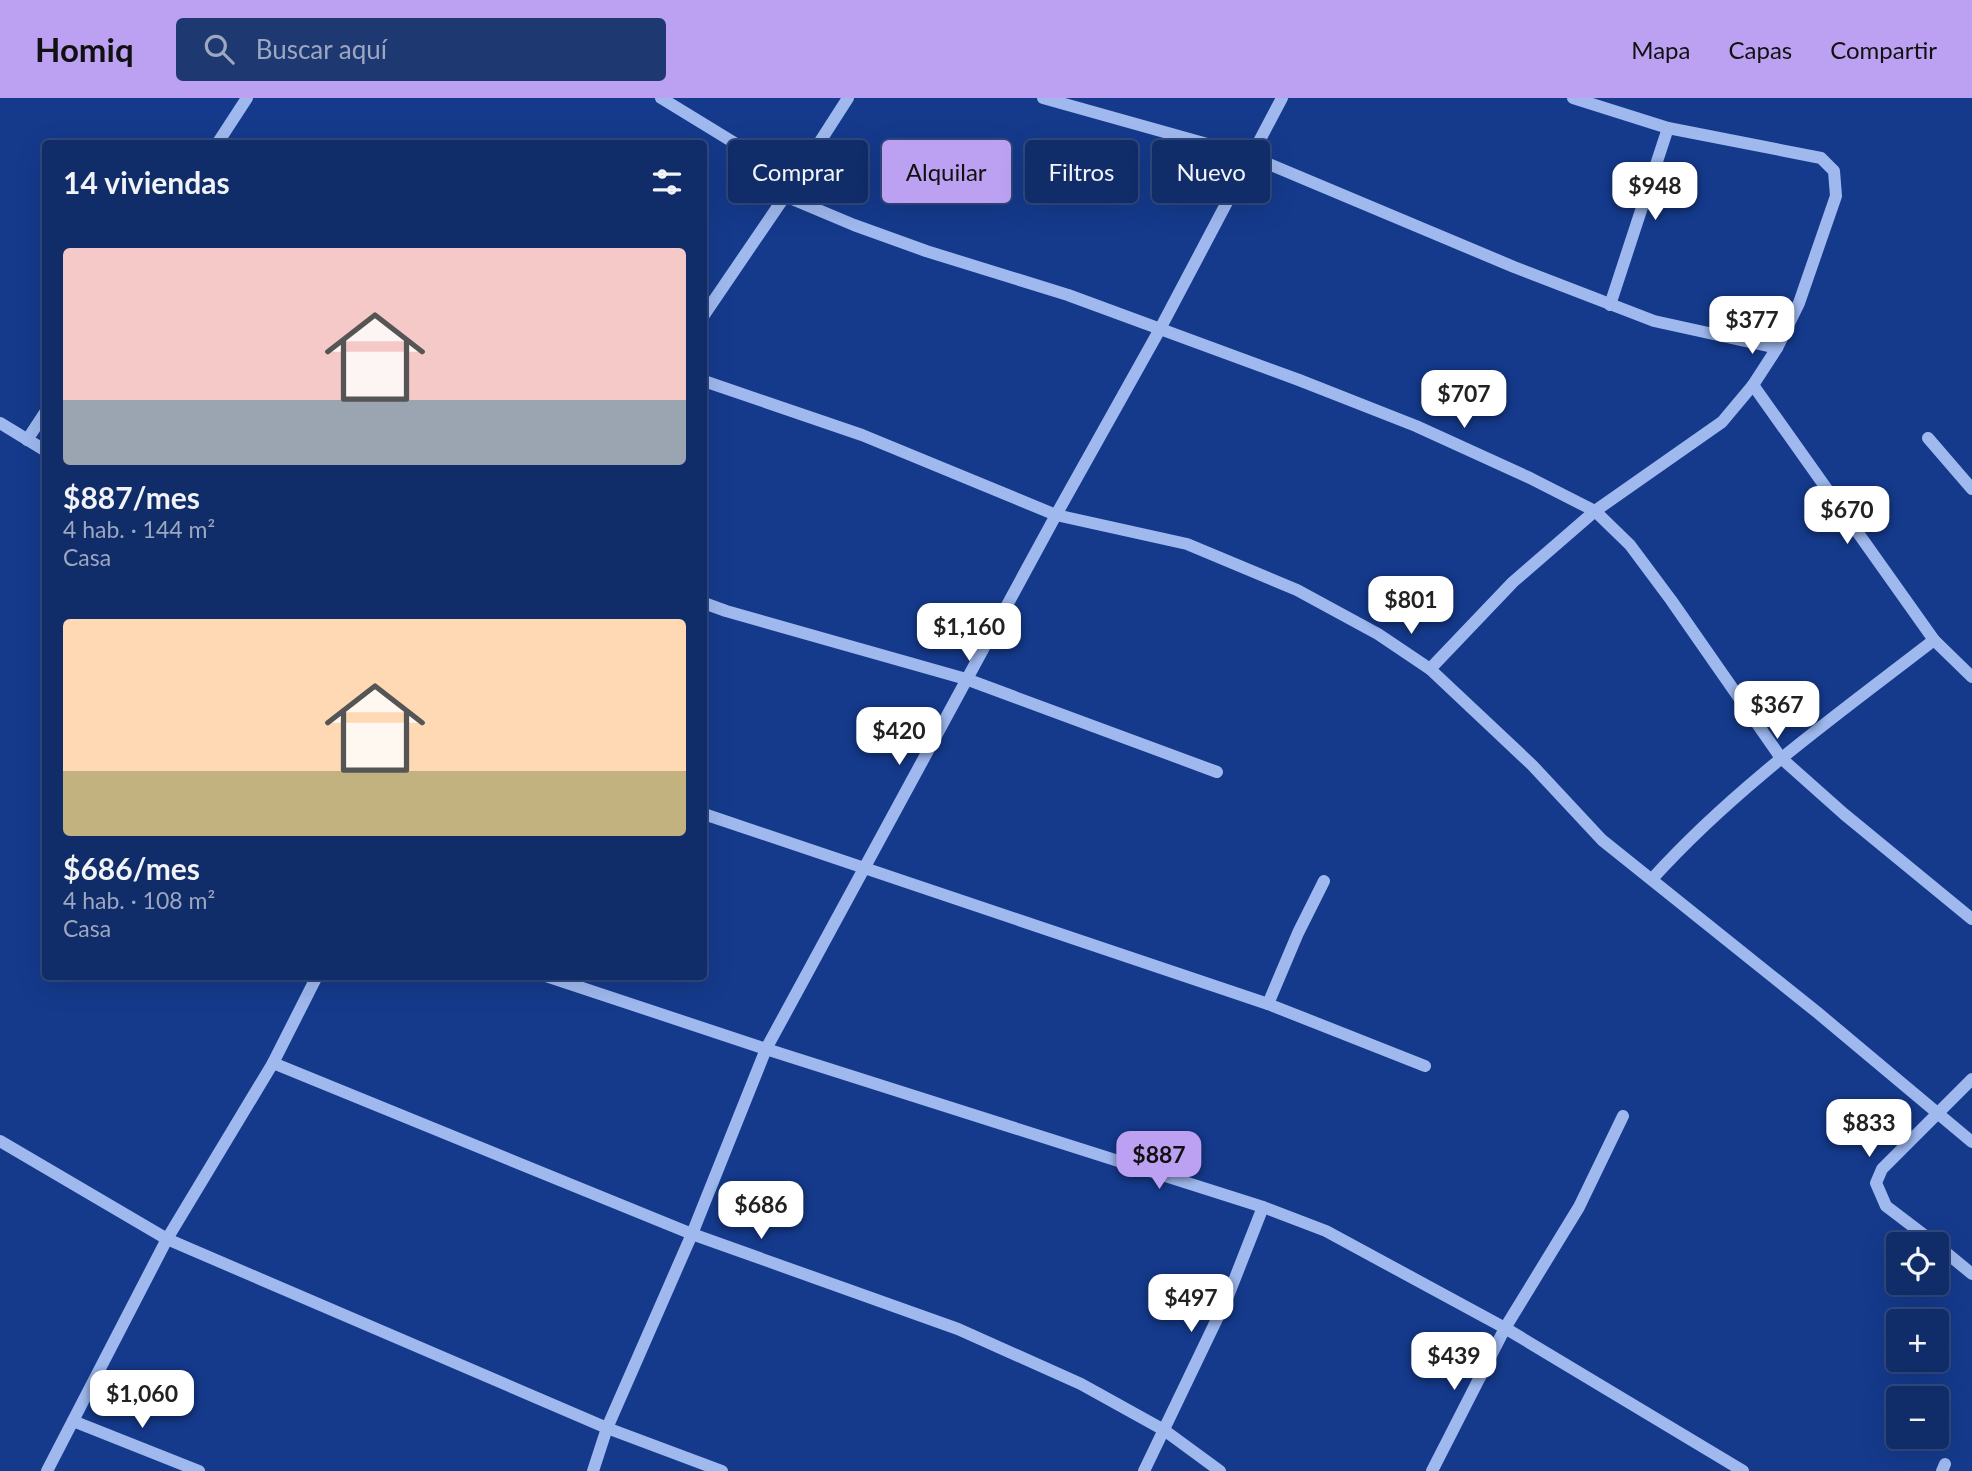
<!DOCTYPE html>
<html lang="es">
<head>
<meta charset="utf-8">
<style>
  body { margin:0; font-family:Lato,sans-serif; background:#1e3871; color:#f1f3f6; height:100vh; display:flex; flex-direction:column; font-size:26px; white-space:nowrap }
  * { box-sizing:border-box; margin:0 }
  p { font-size:23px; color:#9ca7c0 }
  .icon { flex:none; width:38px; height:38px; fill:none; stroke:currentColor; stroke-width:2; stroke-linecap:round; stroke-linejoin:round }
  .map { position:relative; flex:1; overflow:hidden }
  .details { position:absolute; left:42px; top:42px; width:665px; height:840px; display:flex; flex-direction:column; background:#102c69; border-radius:7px; box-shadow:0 7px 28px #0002,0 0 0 2px #30487d }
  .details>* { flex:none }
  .banner { position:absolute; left:728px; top:42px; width:665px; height:63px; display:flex; gap:14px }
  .controls { position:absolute; left:1886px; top:1134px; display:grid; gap:14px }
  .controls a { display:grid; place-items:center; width:63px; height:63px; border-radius:7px; background:#102c69; box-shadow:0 7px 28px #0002,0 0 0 2px #30487d; font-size:35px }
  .price { position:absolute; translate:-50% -60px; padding:0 16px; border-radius:14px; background:#fff; color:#222; font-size:23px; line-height:46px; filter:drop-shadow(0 2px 4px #0008) }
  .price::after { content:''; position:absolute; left:50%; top:42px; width:21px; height:16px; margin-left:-10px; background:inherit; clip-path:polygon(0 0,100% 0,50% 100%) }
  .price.active { background:#bca0f2; color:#111 }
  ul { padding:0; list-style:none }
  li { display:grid; align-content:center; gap:14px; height:371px; padding:0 21px }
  li span { display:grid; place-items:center; height:217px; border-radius:7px; color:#555 }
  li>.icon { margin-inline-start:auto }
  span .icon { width:126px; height:126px; fill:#fffc; stroke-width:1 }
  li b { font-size:30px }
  h2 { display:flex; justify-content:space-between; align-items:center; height:84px; padding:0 21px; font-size:30px }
  .chip { padding:0 24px; border-radius:7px; background:#102c69; box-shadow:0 7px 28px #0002,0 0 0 2px #30487d; font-size:24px; line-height:63px }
  .chip.active { background:#bca0f2; color:#111 }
  header { display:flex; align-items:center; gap:42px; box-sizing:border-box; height:98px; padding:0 35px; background:#bca0f2; color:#111 }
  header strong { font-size:33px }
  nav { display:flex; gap:38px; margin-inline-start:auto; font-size:24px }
  .search { width:490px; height:63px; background:#1e3871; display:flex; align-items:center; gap:18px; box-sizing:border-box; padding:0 24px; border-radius:7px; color:#9ca7c0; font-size:26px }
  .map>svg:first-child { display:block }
</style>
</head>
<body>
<header>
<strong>Homiq</strong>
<div class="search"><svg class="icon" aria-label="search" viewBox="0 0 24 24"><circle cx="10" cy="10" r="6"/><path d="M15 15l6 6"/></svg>Buscar aquí</div>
<nav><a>Mapa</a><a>Capas</a><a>Compartir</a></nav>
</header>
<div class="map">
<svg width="1972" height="1373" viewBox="0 0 1972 1373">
  <rect width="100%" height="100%" fill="#153a8c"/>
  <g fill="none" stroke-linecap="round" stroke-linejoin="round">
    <g stroke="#9fb9ef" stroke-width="12">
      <path d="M661,0L795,82"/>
      <path d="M1043,0L1250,58L1514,169L1654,223L1777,250"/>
      <path d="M217,46L247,0"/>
      <path d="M785,98L854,127L926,153L1068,197L1299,282L1416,328L1530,380L1595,413L1630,447L1671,502L1781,660L1844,716L1972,821"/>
      <path d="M1610,207L1668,30"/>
      <path d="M704,217L785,98L848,0"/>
      <path d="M704,283L862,337L1056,417L1187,446L1297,492L1378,536L1430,571L1532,667L1602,742L1818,915L1972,1044"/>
      <path d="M1753,287L1934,542L1972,579"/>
      <path d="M0,325L46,353"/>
      <path d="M1928,340L1972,391"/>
      <path d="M27,342L46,313"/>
      <path d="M704,505L726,513L966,581L1217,674"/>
      <path d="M1430,571L1513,484L1595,413L1722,324L1753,287L1777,250L1799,205L1836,98L1834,73L1821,60L1668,30L1573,0"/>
      <path d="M704,716L1268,906L1425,968"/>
      <path d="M1652,781C1735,689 1837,617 1934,542"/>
      <path d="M546,878L766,951L1263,1109L1326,1133L1505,1230L1743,1373"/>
      <path d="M1268,906L1298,835L1324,783"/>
      <path d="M273,965L692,1136L958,1231L1081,1286L1164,1332L1220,1373"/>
      <path d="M0,1043L167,1141L607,1330L722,1373"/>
      <path d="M1936,1146L1886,1108L1876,1085L1882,1071L1972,981"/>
      <path d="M1937,1147L1972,1176"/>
      <path d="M73,1323L199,1373"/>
      <path d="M47,1373L167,1141L273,965L317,878"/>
      <path d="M593,1373L607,1330L692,1136L766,951L1056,417L1160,231L1282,0"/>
      <path d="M1144,1373L1228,1198L1263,1109"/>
      <path d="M1432,1373L1505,1230L1579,1109L1623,1018"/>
      <path d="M1942,1373L1945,1366"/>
    </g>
  </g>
</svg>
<div class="controls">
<a><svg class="icon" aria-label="locate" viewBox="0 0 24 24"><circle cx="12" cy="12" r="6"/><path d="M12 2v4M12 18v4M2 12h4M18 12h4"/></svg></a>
<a>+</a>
<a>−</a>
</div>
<b class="price" style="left:1655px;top:124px">$948</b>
<b class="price" style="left:1752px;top:258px">$377</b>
<b class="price" style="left:1464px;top:332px">$707</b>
<b class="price" style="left:1847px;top:448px">$670</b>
<b class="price" style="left:1411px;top:538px">$801</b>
<b class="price" style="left:969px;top:565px">$1,160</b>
<b class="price" style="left:1777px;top:643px">$367</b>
<b class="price" style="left:899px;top:669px">$420</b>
<b class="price" style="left:1869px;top:1061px">$833</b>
<b class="price active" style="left:1159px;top:1093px">$887</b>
<b class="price" style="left:761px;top:1143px">$686</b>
<b class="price" style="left:1191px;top:1236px">$497</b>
<b class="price" style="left:1454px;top:1294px">$439</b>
<b class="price" style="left:142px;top:1332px">$1,060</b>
<div class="banner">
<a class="chip">Comprar</a>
<a class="chip active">Alquilar</a>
<a class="chip">Filtros</a>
<a class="chip">Nuevo</a>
</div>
<section class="details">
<h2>14 viviendas<svg class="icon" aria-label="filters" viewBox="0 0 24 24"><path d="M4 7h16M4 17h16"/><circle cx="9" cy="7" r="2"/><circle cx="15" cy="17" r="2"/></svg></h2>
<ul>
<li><span style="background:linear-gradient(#f6c9c9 70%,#9aa5b1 0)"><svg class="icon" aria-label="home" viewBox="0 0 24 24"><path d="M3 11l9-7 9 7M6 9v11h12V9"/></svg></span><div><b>$887/mes</b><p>4 hab. · 144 m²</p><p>Casa</p></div></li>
<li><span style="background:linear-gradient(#ffd9b3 70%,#c2b280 0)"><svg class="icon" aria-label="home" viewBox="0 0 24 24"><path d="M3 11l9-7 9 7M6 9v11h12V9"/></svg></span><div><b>$686/mes</b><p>4 hab. · 108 m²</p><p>Casa</p></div></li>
</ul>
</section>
</div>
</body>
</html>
